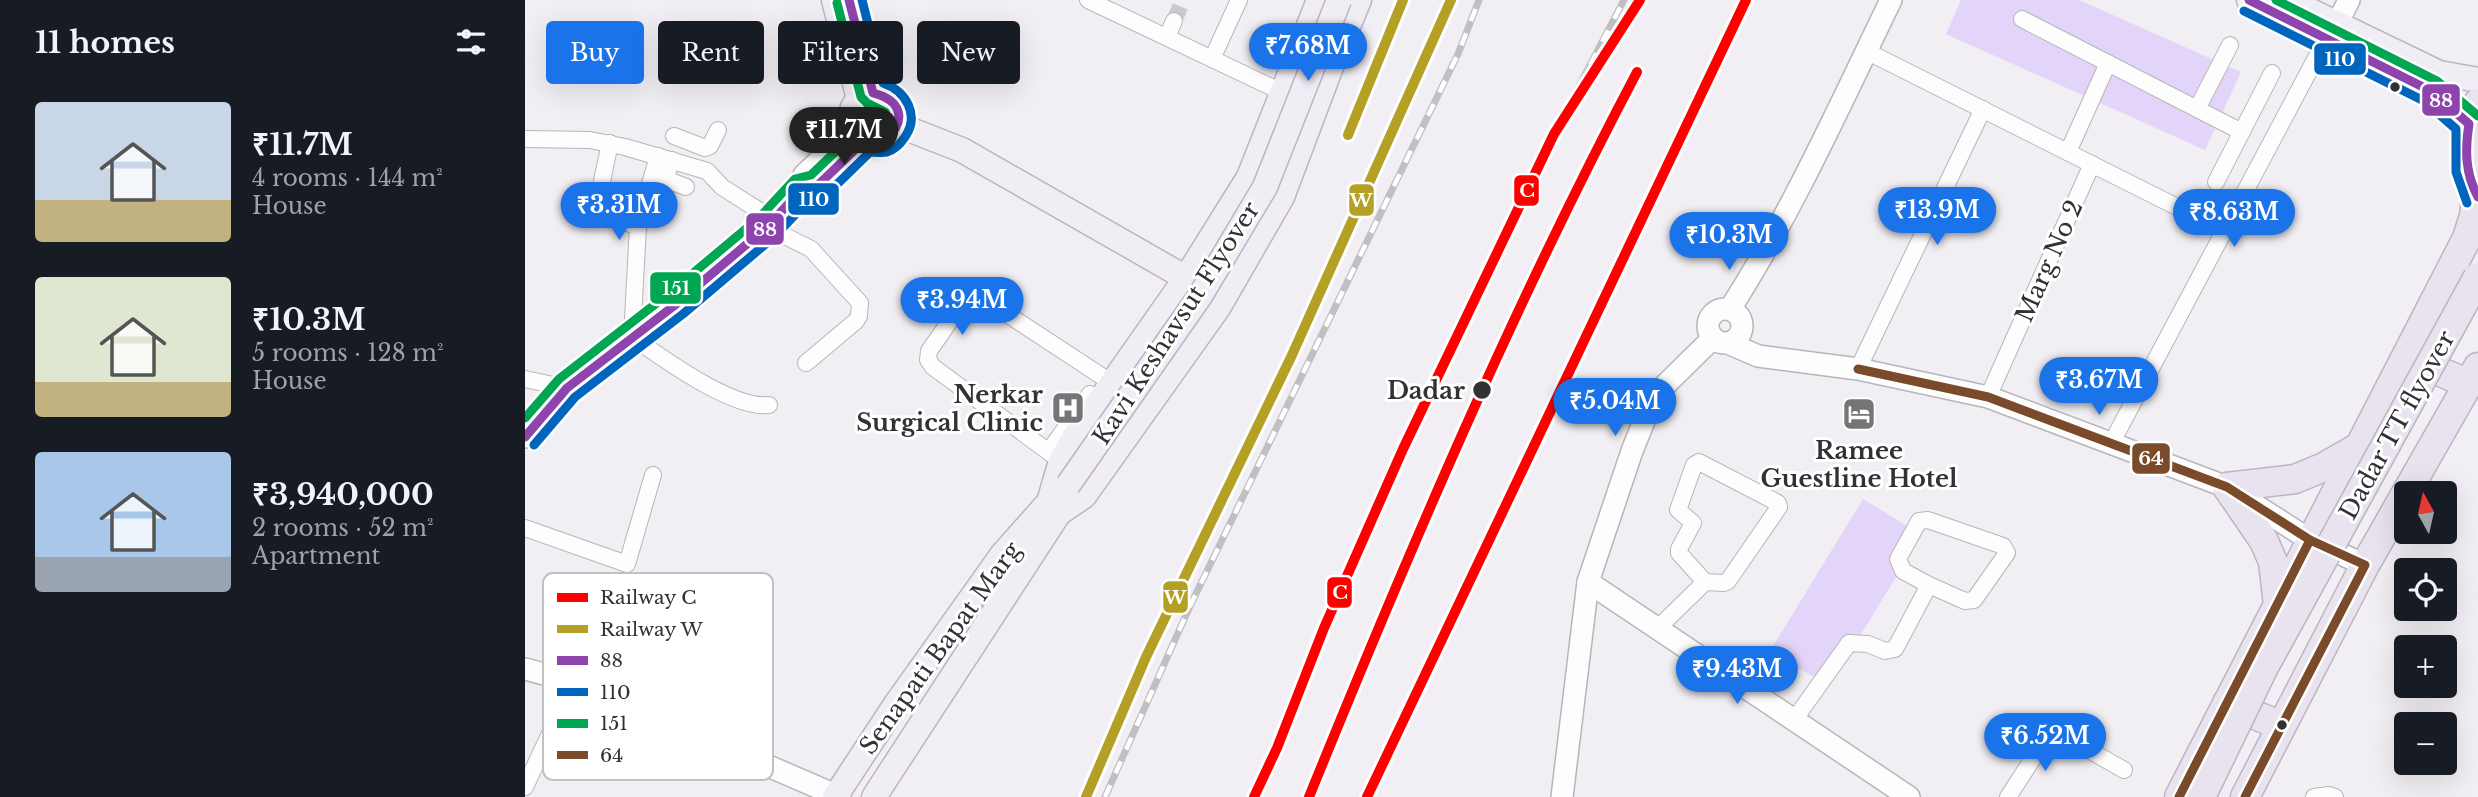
<!DOCTYPE html>
<html lang="en">
<head>
<meta charset="utf-8">
<style>
  body { margin:0; font-family:"Libre Baskerville",serif; background:#20242c; color:#f1f3f6; height:100vh; display:flex; flex-direction:column; font-size:26px; white-space:nowrap }
  * { box-sizing:border-box; margin:0 }
  p { font-size:23px; color:#9ea1a6 }
  .icon { flex:none; width:38px; height:38px; fill:none; stroke:currentColor; stroke-width:2; stroke-linecap:round; stroke-linejoin:round }
  .map { position:relative; flex:1; overflow:hidden }
  .drawer { display:flex; flex-direction:column; background:#171b24; width:525px }
  .drawer>* { flex:none }
  .hud { position:absolute; left:21px; top:21px; width:665px; height:63px; display:flex; gap:14px }
  .needle { width:46px; rotate:352deg }
  .controls { position:absolute; left:1869px; top:481px; display:grid; gap:14px }
  .controls a { display:grid; place-items:center; width:63px; height:63px; border-radius:7px; background:#171b24; box-shadow:0 7px 28px #0002; font-size:35px }
  .price { position:absolute; translate:-50% -60px; padding:0 16px; border-radius:24px; background:#1a73e8; color:#fff; font-size:23px; line-height:46px; filter:drop-shadow(0 2px 4px #0008) }
  .price::after { content:''; position:absolute; left:50%; top:42px; width:21px; height:16px; margin-left:-10px; background:inherit; clip-path:polygon(0 0,100% 0,50% 100%) }
  .price.selected { background:#222; color:#fff }
  ul { padding:0; list-style:none }
  li { display:flex; align-items:center; gap:21px; height:175px; padding:0 35px }
  li span { display:grid; place-items:center; flex:none; width:196px; height:140px; border-radius:7px; color:#555 }
  li>.icon { margin-inline-start:auto }
  span .icon { width:84px; height:84px; fill:#fffc; stroke-width:1 }
  li b { font-size:30px }
  h2 { display:flex; justify-content:space-between; align-items:center; height:84px; padding:0 35px; font-size:30px }
  .tag { padding:0 24px; border-radius:7px; background:#171b24; box-shadow:0 7px 28px #0002; font-size:24px; line-height:63px }
  .tag.selected { background:#1a73e8; color:#fff }
  main { display:flex; flex:1; min-height:0 }
  .map>svg:first-child { display:block }
</style>
</head>
<body>
<main>
<section class="drawer">
<h2>11 homes<svg class="icon" aria-label="filters" viewBox="0 0 24 24"><path d="M4 7h16M4 17h16"/><circle cx="9" cy="7" r="2"/><circle cx="15" cy="17" r="2"/></svg></h2>
<ul>
<li><span style="background:linear-gradient(#c9d6e8 70%,#c2b280 0)"><svg class="icon" aria-label="home" viewBox="0 0 24 24"><path d="M3 11l9-7 9 7M6 9v11h12V9"/></svg></span><div><b>₹11.7M</b><p>4 rooms · 144 m²</p><p>House</p></div></li>
<li><span style="background:linear-gradient(#dfe7d0 75%,#c2b280 0)"><svg class="icon" aria-label="home" viewBox="0 0 24 24"><path d="M3 11l9-7 9 7M6 9v11h12V9"/></svg></span><div><b>₹10.3M</b><p>5 rooms · 128 m²</p><p>House</p></div></li>
<li><span style="background:linear-gradient(#a9c7e8 75%,#9aa5b1 0)"><svg class="icon" aria-label="home" viewBox="0 0 24 24"><path d="M3 11l9-7 9 7M6 9v11h12V9"/></svg></span><div><b>₹3,940,000</b><p>2 rooms · 52 m²</p><p>Apartment</p></div></li>
</ul>
</section>
<div class="map">
<svg width="1953" height="797" viewBox="0 0 1953 797">
  <rect width="100%" height="100%" fill="#f1eff3"/>
  <g fill="#e3d4f9">
    <path d="M1436,0H1554L1716,72L1680,150L1421,34Z"/>
    <path d="M1338,499L1397,535L1304,686L1245,651Z"/>
  </g>
  <g fill="none" stroke-linecap="round" stroke-linejoin="round">
    <path stroke="#cbc9cd" stroke-width="16" stroke-dasharray="16 8" stroke-linecap="butt" d="M649,21L658,0"/>
    <defs>
      <g id="street">
        <path d="M563,0L763,95"/>
        <path d="M1497,19L1717,132"/>
        <path d="M642,37L649,21"/>
        <path d="M1341,51L1698,230"/>
        <path d="M687,59L714,0"/>
        <path d="M1672,109L1705,45"/>
        <path d="M149,136L180,148L185,146L193,130"/>
        <path d="M0,139L65,140L100,147L182,171L197,187L249,220"/>
        <path d="M1543,152L1583,63"/>
        <path d="M133,156L113,226L107,337C139,359 207,409 244,405"/>
        <path d="M147,160L140,179L161,187"/>
        <path d="M77,181L85,143"/>
        <path d="M1691,182L1747,73"/>
        <path d="M70,214L113,226"/>
        <path d="M242,227L286,249L335,303L334,316L331,321L281,363"/>
        <path d="M1333,369L1458,109"/>
        <path d="M0,379L42,388"/>
        <path d="M1463,397L1567,164"/>
        <path d="M1586,444L1801,39"/>
        <path d="M524,451L565,394"/>
        <path d="M536,461L408,367L403,360L404,351L441,298L453,295L587,383"/>
        <path d="M0,528L102,564L128,475"/>
        <path d="M1133,628L1180,582L1199,583L1203,581L1254,507L1253,503L1174,462L1169,465L1153,510L1168,523L1154,549V553L1180,582"/>
        <path d="M1269,720L1324,643L1343,644L1360,651L1370,649L1404,585L1440,601L1449,600L1482,553L1478,546L1403,520L1394,521L1373,559L1378,571L1404,585"/>
        <path d="M0,787L49,682"/>
        <path d="M1483,797L1527,729L1599,770"/>
        <path d="M1789,797L1804,795L1810,797"/>
      </g>
      <g id="secondary">
        <path d="M1812,24L1824,0"/>
        <path d="M278,188L291,187L340,140"/>
        <circle cx="1200" cy="326" r="17"/>
        <path d="M1205,309C1268,210 1315,105 1366,0"/>
        <path d="M1203,343L1233,356L1333,369L1463,397L1702,487L1785,540L1840,565"/>
        <path d="M0,437L42,388L150,305L242,227L278,188L279,175L328,129"/>
        <path d="M1063,582L1384,797"/>
        <path d="M0,669L49,682L315,797"/>
        <path d="M1037,797L1063,582L1107,451L1129,396L1188,338"/>
      </g>
      <g id="primary">
        <path d="M309,0L334,99"/>
        <path d="M1724,0L1906,91L1944,124"/>
        <path d="M1763,0L1914,73L1953,80"/>
        <circle cx="350" cy="117" r="24"/>
        <path d="M373,125L437,150L661,278L673,289"/>
        <path d="M524,502L536,461L550,436L661,278L724,177L794,0"/>
        <path d="M534,513L559,496L693,308L757,197L806,67L834,0"/>
        <path d="M310,797L371,704L477,555L524,502L536,492"/>
        <path d="M349,797L534,513L538,500"/>
      </g>
      <g id="highway">
        <path d="M1953,103C1939,134 1935,167 1953,197"/>
        <path d="M1883,358L1944,384"/>
        <path d="M1702,487L1770,479L1799,467L1834,447"/>
        <path d="M1702,487L1739,541L1748,562L1753,605"/>
        <path d="M1702,703L1756,726"/>
        <path d="M1654,797L1942,238L1949,216L1951,194"/>
        <path d="M1720,797L1840,565L1953,367"/>
      </g>
    </defs>
    <use href="#street" stroke="#b6b5b8" stroke-width="18"/>
    <use href="#secondary" stroke="#b6b5b8" stroke-width="24"/>
    <use href="#primary" stroke="#bbb5c3" stroke-width="27"/>
    <use href="#highway" stroke="#bbb5c3" stroke-width="31"/>
    <use href="#street" stroke="#fdfdfd" stroke-width="16"/>
    <use href="#secondary" stroke="#fdfdfd" stroke-width="21"/>
    <use href="#primary" stroke="#f0edf5" stroke-width="24"/>
    <use href="#highway" stroke="#e8e3ee" stroke-width="28"/>
    <defs>
      <g id="rail">
        <path d="M1029,134L1099,0"/>
        <path d="M580,797L665,606L933,54L954,0"/>
      </g>
    </defs>
    <use href="#rail" stroke="#c0bfc1" stroke-width="7"/>
    <use href="#rail" stroke="#fff" stroke-width="4.5" stroke-dasharray="13" stroke-linecap="butt"/>
    <defs>
      <path id="primary-bridge" d="M543,485L675,296L740,187L814,0"/>
      <path id="highway-bridge" d="M1676,797L1739,667L1953,277"/>
    </defs>
    <use href="#primary-bridge" stroke="#bbb5c3" stroke-width="27" stroke-linecap="butt"/>
    <use href="#highway-bridge" stroke="#bbb5c3" stroke-width="31" stroke-linecap="butt"/>
    <use href="#primary-bridge" stroke="#f0edf5" stroke-width="24"/>
    <use href="#highway-bridge" stroke="#e8e3ee" stroke-width="28"/>
    <defs>
      <g id="bus-1">
        <path d="M1724,0L1906,91L1944,124C1940,150 1940,173 1953,197"/>
        <path d="M0,437L42,388L150,305L242,227L278,188L291,187L340,140H360C383,120 376,100 348,93L324,0"/>
      </g>
      <g id="bus-2">
        <path d="M1719,11L1899,101L1931,129V172L1942,203"/>
        <path d="M9,445L50,397L158,314L250,236L284,200L299,197L345,152C350,152 357,153 362,152C369,150 376,143 380,137C395,115 381,91 358,83L337,0"/>
      </g>
      <g id="bus-3">
        <path d="M1751,0L1912,81L1953,116"/>
        <path d="M0,418L34,379L142,295L234,218L270,179L286,175L333,130L355,128L362,118L360,112L342,103L336,97L312,3"/>
      </g>
      <g id="bus-4">
        <path d="M1333,369L1463,397L1702,487L1785,540L1840,565L1720,797"/>
        <path d="M1654,797L1785,540"/>
      </g>
    </defs>
    <use href="#bus-1" stroke="#fff" stroke-width="14"/>
    <use href="#bus-2" stroke="#fff" stroke-width="14"/>
    <use href="#bus-3" stroke="#fff" stroke-width="14"/>
    <use href="#bus-4" stroke="#fff" stroke-width="14"/>
    <use href="#bus-1" stroke="#8e44ad" stroke-width="9"/>
    <use href="#bus-2" stroke="#0065bd" stroke-width="9"/>
    <use href="#bus-3" stroke="#00a651" stroke-width="9"/>
    <use href="#bus-4" stroke="#7a4b2a" stroke-width="9"/>
    <defs>
      <g id="rail-1">
        <path d="M729,797L752,748L799,628L878,449L1029,134L1115,0"/>
        <path d="M784,797C884,551 988,307 1112,72"/>
        <path d="M842,797L1221,0"/>
      </g>
      <g id="rail-2">
        <path d="M823,135L878,0"/>
        <path d="M561,797L621,657L767,355L926,0"/>
      </g>
    </defs>
    <use href="#rail-1" stroke="#fff" stroke-width="16"/>
    <use href="#rail-2" stroke="#fff" stroke-width="16"/>
    <use href="#rail-1" stroke="#f00" stroke-width="10"/>
    <use href="#rail-2" stroke="#b4a025" stroke-width="10"/>
  </g>
  <defs>
    <symbol id="hospital-square" viewBox="-11 -11 22 22"><rect x="-9" y="-9" width="18" height="18" rx="4" fill="#757476" stroke="#fff"/><path d="M-5-5h3v3.5h4V-5h3V5h-3V1.5h-4V5h-3Z" fill="#fff"/></symbol>
    <symbol id="hotel-square" viewBox="-11 -11 22 22"><rect x="-9" y="-9" width="18" height="18" rx="4" fill="#757476" stroke="#fff"/><path d="M-6-4.5h1.5V1H6V5H4.5V3h-9V5H-6ZM-4 0a1.8 1.8 0 1 1 3.6 0ZM.5 0V-2.5h3Q6-2.5 6 0Z" fill="#fff"/></symbol>
  </defs>
  <g fill-rule="evenodd">
    <use href="#hospital-square" x="524" y="389" width="38" height="38"/>
    <use href="#hotel-square" x="1315" y="395" width="38" height="38"/>
  </g>
  <g fill="#323133" stroke="#fff" stroke-width="2.5">
    <circle cx="1870" cy="87" r="6"/>
    <circle cx="957" cy="390" r="10"/>
    <circle cx="1757" cy="725" r="6"/>
  </g>
  <g text-anchor="middle" dominant-baseline="central" stroke-width="6" stroke-linejoin="round" paint-order="stroke">
    <g font-size="24" fill="#323133" stroke="#fff">
      <text transform="translate(1524 261) rotate(-66)">Marg No 2</text>
      <text transform="translate(651 323) rotate(-57)">Kavi Keshavsut Flyover</text>
      <text transform="translate(1872 425) rotate(-61)">Dadar TT flyover</text>
      <text transform="translate(415 648) rotate(-54)">Senapati Bapat Marg</text>
    </g>
    <g font-size="24" font-weight="bold" fill="#323133" stroke="#fff" text-anchor="end">
      <text x="940" y="390">Dadar</text>
    </g>
    <g font-size="24" font-weight="bold" fill="#323133" stroke="#fff" text-anchor="end">
      <text x="518" y="394">Nerkar<tspan x="518" dy="28">Surgical Clinic</tspan></text>
      <text x="1334" y="450" text-anchor="middle">Ramee<tspan x="1334" dy="28">Guestline Hotel</tspan></text>
    </g>
  </g>
  <rect x="18" y="573" width="230" height="207" rx="10" fill="#fff" stroke="#c2c1c2" stroke-width="2"/>
  <rect x="32" y="593" width="31" height="9" fill="#f00"/>
  <rect x="32" y="625" width="31" height="8" fill="#b4a025"/>
  <rect x="32" y="656" width="31" height="9" fill="#8e44ad"/>
  <rect x="32" y="688" width="31" height="8" fill="#0065bd"/>
  <rect x="32" y="719" width="31" height="9" fill="#00a651"/>
  <rect x="32" y="751" width="31" height="8" fill="#7a4b2a"/>
  <g font-size="19" fill="#323133">
    <text x="75" y="604">Railway C</text>
    <text x="75" y="636">Railway W</text>
    <text x="75" y="667">88</text>
    <text x="75" y="699">110</text>
    <text x="75" y="730">151</text>
    <text x="75" y="762">64</text>
  </g>
  <g stroke="#fff" stroke-width="2.5">
    <rect x="1788" y="42" width="54" height="34" rx="7" fill="#0065bd"/>
    <rect x="1896" y="83" width="40" height="34" rx="7" fill="#8e44ad"/>
    <rect x="988" y="174" width="27" height="33" rx="7" fill="#f00"/>
    <rect x="262" y="182" width="53" height="34" rx="7" fill="#0065bd"/>
    <rect x="823" y="183" width="27" height="34" rx="7" fill="#b4a025"/>
    <rect x="220" y="212" width="40" height="34" rx="7" fill="#8e44ad"/>
    <rect x="124" y="271" width="53" height="34" rx="7" fill="#00a651"/>
    <rect x="1606" y="442" width="40" height="33" rx="7" fill="#7a4b2a"/>
    <rect x="801" y="576" width="27" height="33" rx="7" fill="#f00"/>
    <rect x="637" y="580" width="27" height="34" rx="7" fill="#b4a025"/>
  </g>
  <g font-size="19" text-anchor="middle" font-weight="bold" fill="#fff">
    <text x="1815" y="66">110</text>
    <text x="1916" y="107">88</text>
    <text x="1002" y="197">C</text>
    <text x="289" y="206">110</text>
    <text x="836" y="207">W</text>
    <text x="240" y="236">88</text>
    <text x="151" y="295">151</text>
    <text x="1626" y="465">64</text>
    <text x="815" y="599">C</text>
    <text x="650" y="604">W</text>
  </g>
</svg>
<div class="controls">
<a><svg class="needle" viewBox="-14 -14 28 28"><path d="M0-13l5 13h-10z" fill="#e53935"/><path d="M0 13l5-13h-10z" fill="#9ea1a6"/></svg></a>
<a><svg class="icon" aria-label="locate" viewBox="0 0 24 24"><circle cx="12" cy="12" r="6"/><path d="M12 2v4M12 18v4M2 12h4M18 12h4"/></svg></a>
<a>+</a>
<a>−</a>
</div>
<b class="price" style="left:783px;top:83px">₹7.68M</b>
<b class="price selected" style="left:319px;top:167px">₹11.7M</b>
<b class="price" style="left:94px;top:242px">₹3.31M</b>
<b class="price" style="left:1412px;top:247px">₹13.9M</b>
<b class="price" style="left:1709px;top:249px">₹8.63M</b>
<b class="price" style="left:1204px;top:272px">₹10.3M</b>
<b class="price" style="left:437px;top:337px">₹3.94M</b>
<b class="price" style="left:1574px;top:417px">₹3.67M</b>
<b class="price" style="left:1090px;top:438px">₹5.04M</b>
<b class="price" style="left:1212px;top:706px">₹9.43M</b>
<b class="price" style="left:1520px;top:773px">₹6.52M</b>
<div class="hud">
<a class="tag selected">Buy</a>
<a class="tag">Rent</a>
<a class="tag">Filters</a>
<a class="tag">New</a>
</div>
</div>
</main>
</body>
</html>
